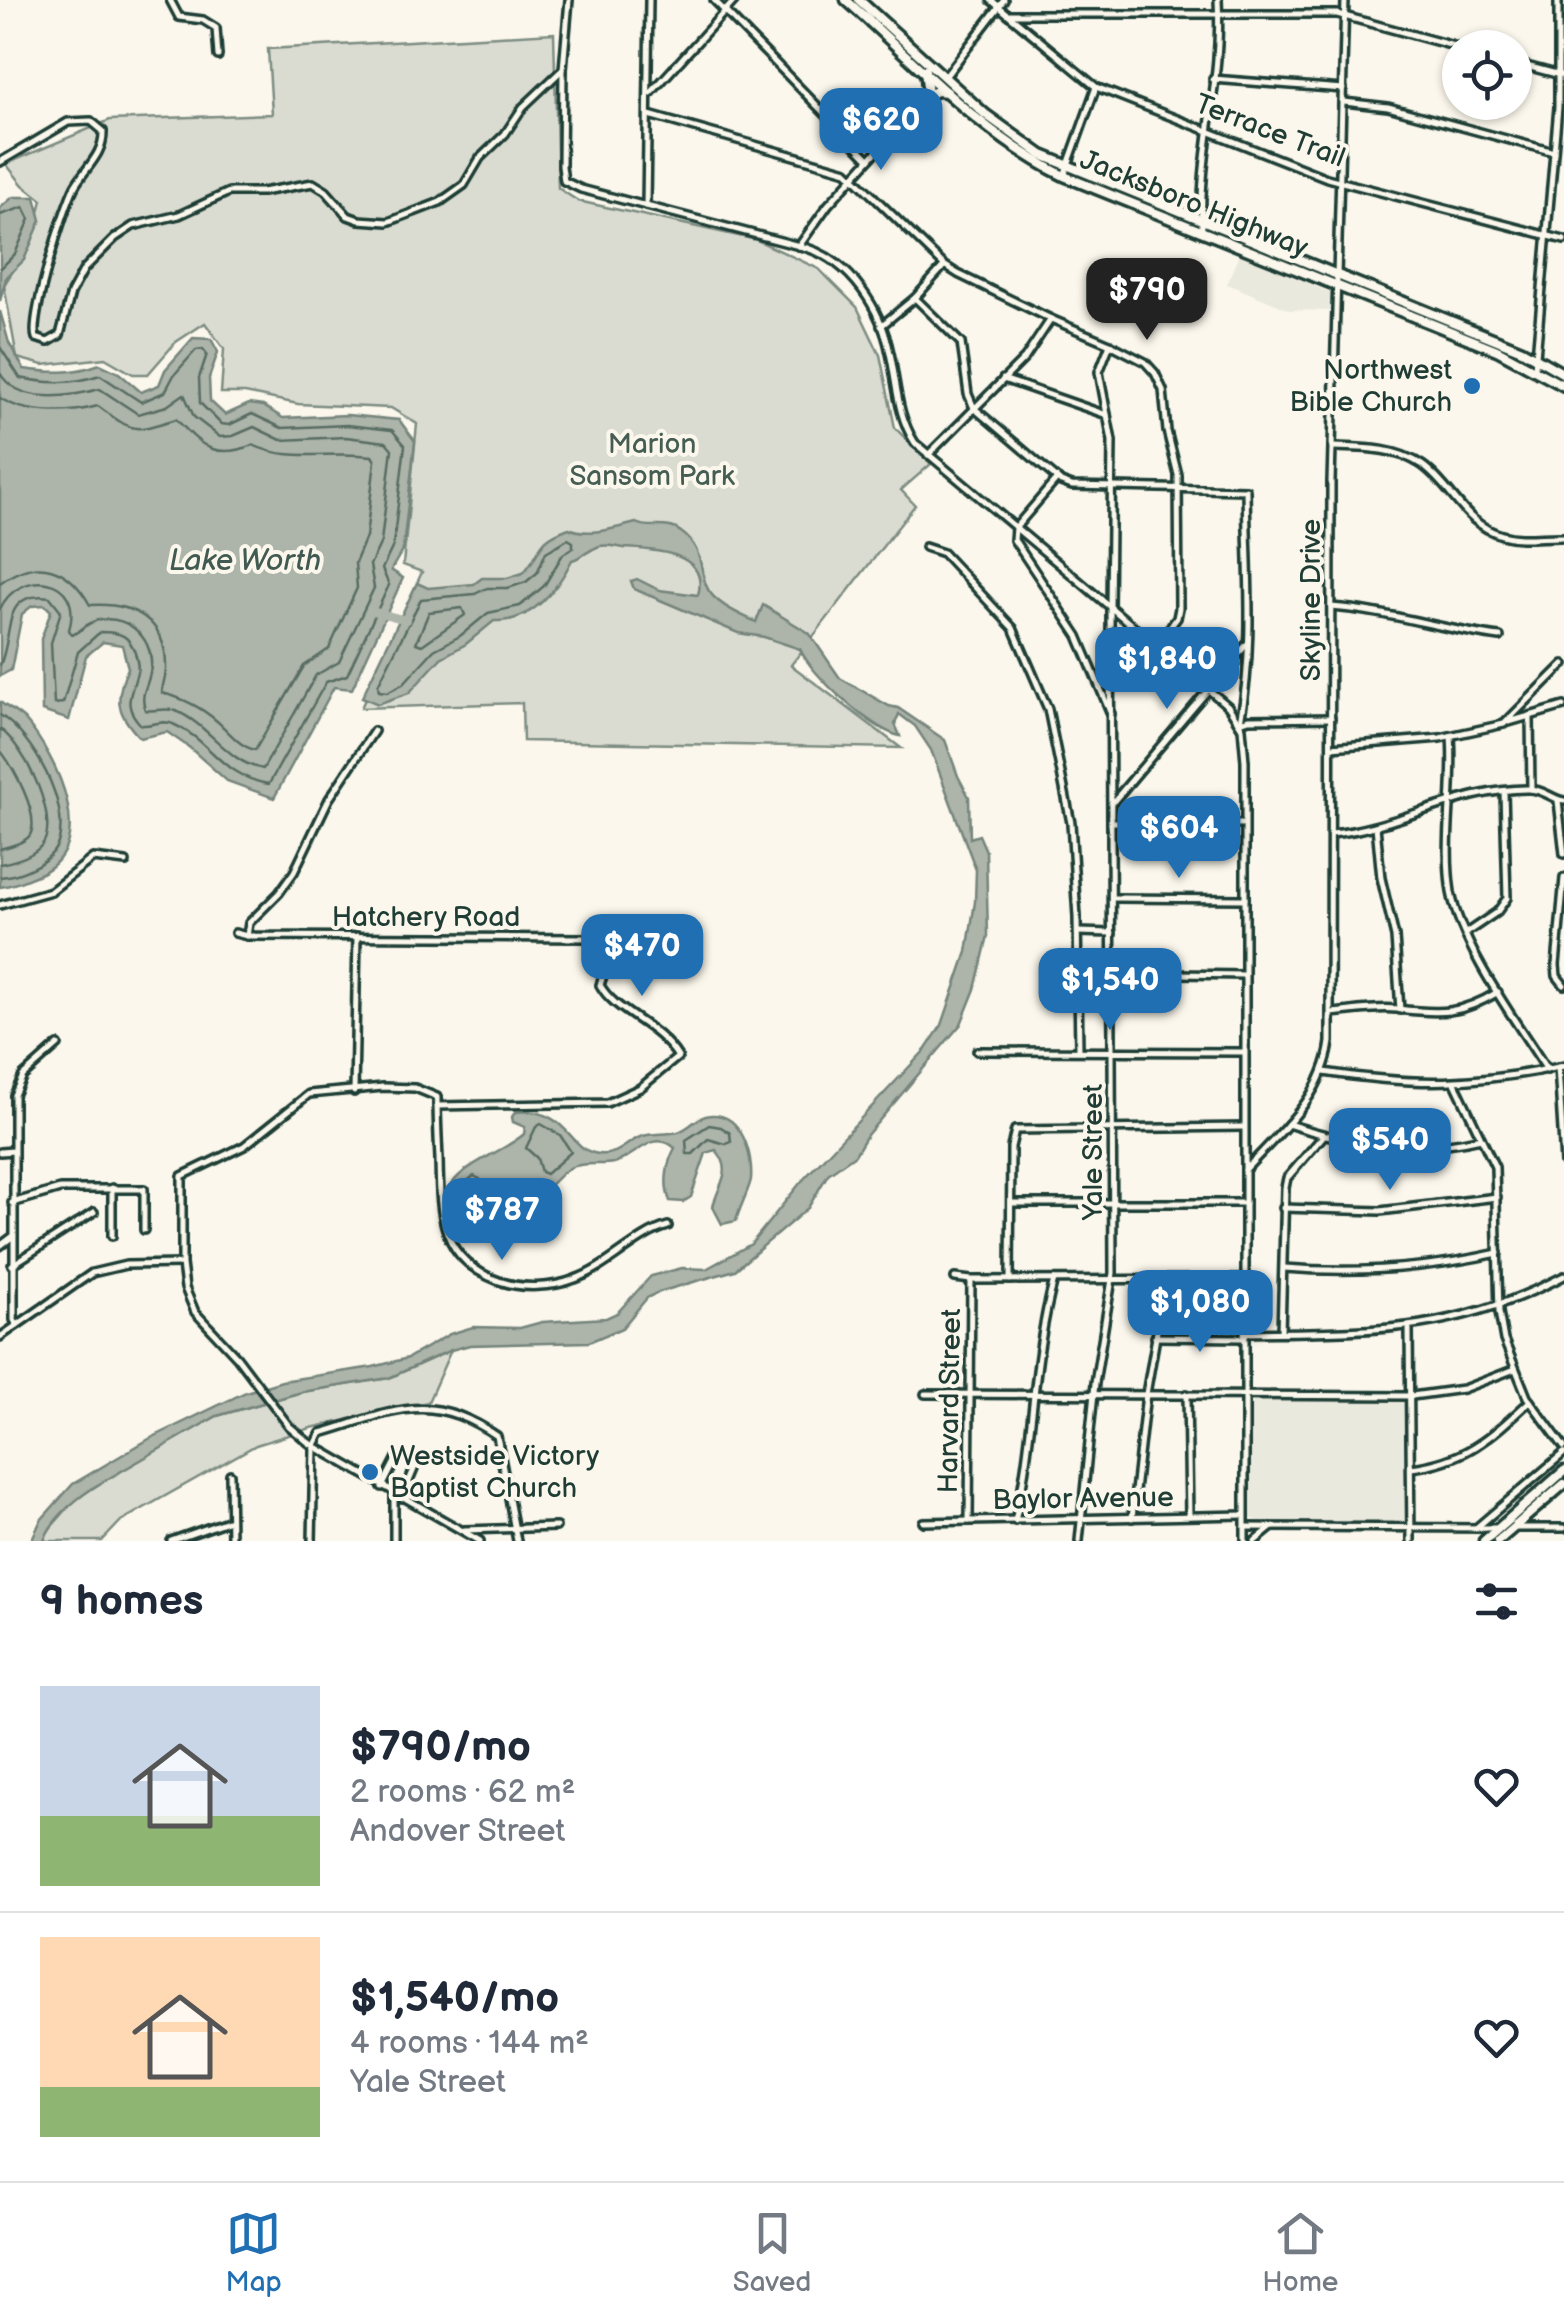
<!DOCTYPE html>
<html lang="en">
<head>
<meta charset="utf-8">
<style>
  body { margin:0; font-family:"Balsamiq Sans",sans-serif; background:#f6f6f7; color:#1f2937; height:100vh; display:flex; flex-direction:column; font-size:38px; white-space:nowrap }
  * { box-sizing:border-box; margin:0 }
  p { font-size:32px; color:#747a83 }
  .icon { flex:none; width:55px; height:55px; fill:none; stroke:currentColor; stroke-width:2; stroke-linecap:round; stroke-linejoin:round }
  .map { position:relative; height:1541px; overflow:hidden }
  .panel { display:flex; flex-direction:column; background:#fff; flex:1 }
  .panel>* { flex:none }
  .controls { position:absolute; left:1442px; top:30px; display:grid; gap:20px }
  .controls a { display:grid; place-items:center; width:90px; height:90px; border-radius:50%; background:#fff; box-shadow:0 2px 8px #0004; font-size:50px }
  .price { position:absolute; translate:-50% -85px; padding:0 22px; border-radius:20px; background:#1f6fb2; color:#fff; font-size:32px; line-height:65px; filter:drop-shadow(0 2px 5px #0008) }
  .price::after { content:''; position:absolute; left:50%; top:60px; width:30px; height:22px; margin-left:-15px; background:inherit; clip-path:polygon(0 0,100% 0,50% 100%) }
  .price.selected { background:#222; color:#fff }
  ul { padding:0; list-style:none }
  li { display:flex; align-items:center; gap:30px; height:250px; padding:0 40px }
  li+li { border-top:2px solid #e0e1e3 }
  li span { display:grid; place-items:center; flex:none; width:280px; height:200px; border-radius:0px; color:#555 }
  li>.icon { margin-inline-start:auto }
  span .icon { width:120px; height:120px; fill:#fffc; stroke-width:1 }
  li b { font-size:42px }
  h2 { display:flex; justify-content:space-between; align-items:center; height:120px; padding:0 40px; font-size:42px }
  .tab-bar { display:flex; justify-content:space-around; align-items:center; height:140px; border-top:2px solid #e0e1e3; background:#fff; font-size:28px; color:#747a83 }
  .tab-bar a { display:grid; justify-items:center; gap:5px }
  .tab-bar .selected { color:#1f6fb2 }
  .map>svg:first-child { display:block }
</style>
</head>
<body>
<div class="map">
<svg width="1564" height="1541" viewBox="0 0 1564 1541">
  <rect width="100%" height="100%" fill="#fbf7ec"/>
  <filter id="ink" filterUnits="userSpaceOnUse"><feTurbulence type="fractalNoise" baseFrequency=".01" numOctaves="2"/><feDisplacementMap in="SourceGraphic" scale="20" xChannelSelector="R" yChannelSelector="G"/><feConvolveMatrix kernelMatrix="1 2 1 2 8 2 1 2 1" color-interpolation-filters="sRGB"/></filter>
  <g filter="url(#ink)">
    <g fill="#eae9de">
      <path d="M1239,253L1331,293L1330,311L1290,310L1227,284Z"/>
      <path d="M1255,1400H1405L1404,1523L1258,1521L1250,1518V1406Z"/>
    </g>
    <g fill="#dbdcd1" stroke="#7d8c82" stroke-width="2.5">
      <path d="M554,33L558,188L578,201L757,240L819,269L857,307L880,355L895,428L931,464L901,490L915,505L791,665L901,748L523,741L522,703L361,708L422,572L403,565L417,424L391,408L298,404L245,393H221L224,349L205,323L176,342L148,374H133L105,358L43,365L17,358L4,285L32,241L42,200L23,185L6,164L110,120L272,114L268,49Z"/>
      <path d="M451,1350L428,1402L311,1428L256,1445L121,1521L102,1541H44L46,1533L75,1500L131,1463L217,1416L302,1392L389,1378Z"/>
    </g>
    <g fill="#adb4aa" stroke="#74847b" stroke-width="2.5">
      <path d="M13,197H35L41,220L24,260L6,278L0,301V208Z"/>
      <path d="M0,311L9,343L24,369C52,373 73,374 100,364L119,373L141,392L159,385L165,370L193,338L211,339L218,352L209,378L210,401L225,415L249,404L263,406L283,418L347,415L399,420L415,441L403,549L391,570L403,578L352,689L334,687L274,798L227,781L190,748L167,732L140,738C116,713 114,699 128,668L122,645L103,642L86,656L69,720L42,711L41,639L51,611L45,605L32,606L22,614L11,670L0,676Z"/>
      <path d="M636,523C650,530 668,521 681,532C702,547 699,564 706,585C712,603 741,615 756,622L763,605L809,633L840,678L889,706L898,708L945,740L958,776L969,797L970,838L979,835L986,851L988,936L975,989L961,1024L867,1135L855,1155L828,1174L808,1208L735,1270L659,1292L647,1298L622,1328L589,1342L470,1345L451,1350L389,1378L302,1392L217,1416L94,1487C75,1500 51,1519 44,1541H31L41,1520L73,1484L149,1439L246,1392L282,1381L373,1367L408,1358L450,1334L473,1327L520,1328L542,1322L606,1318L617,1313L651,1276L682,1268L706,1269L751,1244L801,1182L926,1049L942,1025L967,952L975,902L976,870L931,750L915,726L899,714L895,724L900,736C872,730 811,675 800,649L764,637L738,633L634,589L631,581L637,579L659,590L698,595C710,551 652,550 624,548C616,547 608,544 600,546C590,549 583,557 572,560C557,590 531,623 494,621L466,644L441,658L409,693L378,704L362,697L417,583L428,588L474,584L482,578H507L523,573C544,551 533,541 569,528C588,537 616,528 636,523Z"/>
      <path d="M0,702C8,708 18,713 25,720C57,757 101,849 37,875C25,880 13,886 0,887Z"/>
      <path d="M515,1112C570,1107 568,1152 599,1154C618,1156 624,1144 640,1137C652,1132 665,1135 678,1132C690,1128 697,1116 711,1115C742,1113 753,1155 751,1179C751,1185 738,1211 736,1221L722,1224L713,1207C718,1183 735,1172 716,1150L706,1153L691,1197L683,1202L670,1201C663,1185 667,1162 675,1148C653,1128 635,1158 614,1163C599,1166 581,1161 568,1169C557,1176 550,1188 539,1195C521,1205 469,1227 450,1221C426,1173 499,1157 524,1134L525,1127L513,1122L512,1117Z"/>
    </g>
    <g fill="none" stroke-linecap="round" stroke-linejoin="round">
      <g stroke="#586d63" stroke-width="2.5">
        <path d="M0,215L24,207L30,219L15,254L0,269"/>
        <path d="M0,347L20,378C49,384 73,384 100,375L141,402L165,392L174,375L196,350L203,349L207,354L199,378L200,403L221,424L229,425L252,414L282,428L347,425L392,430L405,445L393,546L382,569L389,585L347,675L326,682L269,784C218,775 213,741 173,724C163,719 151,726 141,725C121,704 132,695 137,672C139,666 137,662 136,656C130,635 121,632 100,632L78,652L63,703L54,704L51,643L61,611L50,597C0,590 14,635 0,665"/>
        <path d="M0,373C18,405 70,397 100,389L138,414L167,406L184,394L194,417L220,437L233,436L254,427L281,440L346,437L386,442L392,449L381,542L370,565L374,588L339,662L316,675L263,769C226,762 210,725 176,711C166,707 155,712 145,710C140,693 147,689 150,673C157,642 130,614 99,620C88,621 82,631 72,635L69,630C85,575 19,567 0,609"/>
        <path d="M0,398C26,415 69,414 98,406C136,434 132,432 176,419C203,447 214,460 253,445C289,463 332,450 372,456L375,461L366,537L355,563L357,588L329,649L304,666L255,750C240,747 229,732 218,722C201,707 183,698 162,693C162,685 166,677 166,669C167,620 134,602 90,605C69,567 38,555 0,583"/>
        <path d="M568,539L573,542V548L563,554L544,586L520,606L488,613L460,636L434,650L403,684L387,692L379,691L378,685L421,599L475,594L487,588H508L526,582L537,573L546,552Z"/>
        <path d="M462,608L465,615L422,645L416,643L429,612Z"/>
        <path d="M0,715C32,735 71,804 58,843C51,863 19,876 0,877"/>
        <path d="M0,729C24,746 54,808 46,837C41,854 16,861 0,864"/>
        <path d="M0,750C12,765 41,815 30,835C25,843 9,846 0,849"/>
        <path d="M541,1124L560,1135L571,1152L546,1174L541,1172L537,1158L526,1148L536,1127Z"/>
        <path d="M709,1125L721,1127L730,1133L731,1142L726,1144L708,1139L693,1154H687L686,1140Z"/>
        <path d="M474,1176L480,1179L479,1190L486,1204L459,1213C451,1200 462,1183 474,1176Z"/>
      </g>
      <path stroke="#adb4aa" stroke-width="8" d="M376,612L406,620"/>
      <defs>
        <g id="minor">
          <path d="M170,0L179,17L203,20L216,28L218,56"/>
          <path d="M569,0L563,69L562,166L564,181L581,189L807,248C851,262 881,309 890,353C897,384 897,415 915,443L1228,706L1242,728L1245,761V1541"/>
          <path d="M714,0L869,159"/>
          <path d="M991,0L1096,87L1327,178L1564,240"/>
          <path d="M1009,14H1337L1461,48"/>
          <path d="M1515,63L1564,76"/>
          <path d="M945,77L1004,0"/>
          <path d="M1213,79L1343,89"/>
          <path d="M651,93L735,0"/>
          <path d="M1344,102L1388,107L1554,152"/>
          <path d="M649,115L847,171L944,265L958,274L1051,319L1110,344L1145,362L1155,373L1163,390L1167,431L1178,475L1179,608L1177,618L1156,646"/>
          <path d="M0,162L68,122L91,121L103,131C104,154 86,167 75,186C64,207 29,319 36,338L48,342L60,335L71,293L84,269L115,238L133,226L179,215L229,192H262L313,183L326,191L348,216L359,220L388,222L440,202L464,185L480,158L505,134L523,107L563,69"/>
          <path d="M1064,176L1096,87"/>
          <path d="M646,206L649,0"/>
          <path d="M1202,231C1198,154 1223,77 1218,0"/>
          <path d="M799,246L828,205L927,96"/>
          <path d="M915,298L961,343L968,394L974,408L1061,482L1072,486L1246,490C1247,566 1255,647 1240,722L1249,719L1331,718"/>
          <path d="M881,326L915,298L944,266"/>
          <path d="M1535,368L1558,107V0"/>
          <path d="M1003,379L1107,415"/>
          <path d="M1332,447C1363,448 1395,447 1422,465C1453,487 1463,524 1502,535C1522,541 1543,536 1564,537"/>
          <path d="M928,455L1025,358L1051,319"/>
          <path d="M1057,479L1015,528L1014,540L1078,636L1111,714"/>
          <path d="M925,547L943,553L1013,628L1048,709L1071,823L1077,917L1079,1050"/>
          <path d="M1331,607C1388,611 1443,630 1500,637"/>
          <path d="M1530,716L1531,789"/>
          <path d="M1509,722L1564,706"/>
          <path d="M1451,736C1455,788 1443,841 1451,892C1461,947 1516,1021 1547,1070"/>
          <path d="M1331,747L1440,738L1504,724L1564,664"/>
          <path d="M1114,801L1246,645"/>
          <path d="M1558,801L1564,854"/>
          <path d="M1113,822L1243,824"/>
          <path d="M1376,826L1381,878L1395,937L1400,1010"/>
          <path d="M1331,834C1398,828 1460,788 1529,789C1543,789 1552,799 1564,801"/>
          <path d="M1564,878L1556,965L1557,976L1564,985"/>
          <path d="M1113,898L1245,899"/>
          <path d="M0,905L51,891L93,858L126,862"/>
          <path d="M1078,932L1112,933"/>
          <path d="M235,933L247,936L588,938L603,943L607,964L600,985C615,1013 657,1023 678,1057L640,1088L607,1103L437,1106"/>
          <path d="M1466,933L1497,912L1507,898L1504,792"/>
          <path d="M247,936L249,923L279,893L294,872L329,799L374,731"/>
          <path d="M1112,973L1244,975"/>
          <path d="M1332,1013C1353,1011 1376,1007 1397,1009C1440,1014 1460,1015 1498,992"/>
          <path d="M977,1051L1244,1052"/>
          <path d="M1558,1067L1564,1163"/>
          <path d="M1324,1072C1416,1086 1473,1085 1564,1066"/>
          <path d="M1455,1083L1495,1167L1499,1312L1504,1340L1527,1397L1564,1447"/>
          <path d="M354,1092L357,936"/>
          <path d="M1288,1124C1352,1145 1415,1154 1481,1138"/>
          <path d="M0,1152L13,1151"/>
          <path d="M1245,1170C1281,1131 1323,1097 1330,1042L1331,482L1345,0"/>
          <path d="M12,1203L60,1189H144V1230"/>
          <path d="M1011,1203H1245"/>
          <path d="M1283,1208L1380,1211L1497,1197"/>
          <path d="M112,1236V1188"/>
          <path d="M0,1246L12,1237"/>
          <path d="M12,1265L94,1212"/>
          <path d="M1284,1268C1358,1274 1426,1269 1498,1253"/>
          <path d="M955,1278L971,1280L1244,1279"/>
          <path d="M1010,1280L1011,1147L1015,1130L1244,1127"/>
          <path d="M17,1325L14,1320V1095L23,1076L58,1045"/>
          <path d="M1409,1329L1411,1541"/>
          <path d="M1281,1332L1285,1188L1287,1178L1324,1135"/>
          <path d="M1244,1333C1366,1331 1452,1335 1564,1276"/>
          <path d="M0,1337L92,1273L126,1265L181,1264"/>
          <path d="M1155,1337L1244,1338"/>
          <path d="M925,1394L1412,1396L1463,1389L1515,1369"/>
          <path d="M1187,1394L1189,1516"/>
          <path d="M1411,1468C1466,1461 1490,1438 1530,1401"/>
          <path d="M230,1474L231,1541"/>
          <path d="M382,1487L399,1454L417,1462L402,1498"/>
          <path d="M1132,1518L1146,1394L1166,1280"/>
          <path d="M969,1521L971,1280"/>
          <path d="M1015,1521C1034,1442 1032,1359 1054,1280"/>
          <path d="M923,1522L1244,1515"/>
          <path d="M1245,1527L1496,1528"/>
          <path d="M1476,1528L1564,1453"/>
          <path d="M1512,1528H1564"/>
          <path d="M464,1530L556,1527"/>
          <path d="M171,1541L230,1520"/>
          <path d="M312,1541L314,1447L321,1433C393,1412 429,1389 497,1436L517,1541"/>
          <path d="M394,1541V1494"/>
          <path d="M480,1541L309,1443L289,1426L237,1357L195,1312L185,1288L182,1264V1176L244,1146L309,1094L383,1087L415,1088L437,1097C437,1118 438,1139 439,1159C440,1213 439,1259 499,1281C521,1289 552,1288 575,1279C609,1267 636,1235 668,1226"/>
          <path d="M1079,1541L1095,1383L1113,1273L1110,609L1112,441L1099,372L1110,344"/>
          <path d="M1255,1541L1272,1527"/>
        </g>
        <g id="major">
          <path d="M846,0C915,61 981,135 1064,176L1497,350L1564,386"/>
          <path d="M859,0L985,114L1042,155L1522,350L1564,374"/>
          <path d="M925,70L928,95L937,91L947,92"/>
          <path d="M1484,1541L1564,1471"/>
          <path d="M1498,1541L1564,1484"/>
        </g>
      </defs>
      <use href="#minor" stroke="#1f3d34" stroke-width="12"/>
      <use href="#major" stroke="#1f3d34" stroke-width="15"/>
      <use href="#minor" stroke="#fbf7ec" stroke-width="5"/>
      <use href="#major" stroke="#fbf7ec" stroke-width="8"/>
    </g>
  </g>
  <g fill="#1f6fb2" stroke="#fbf7ec" stroke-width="4">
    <circle cx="1472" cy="386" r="10"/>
    <circle cx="370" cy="1472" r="10"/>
  </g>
  <g text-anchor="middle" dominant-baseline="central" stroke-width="8" stroke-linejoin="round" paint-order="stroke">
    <g font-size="28" fill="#1f3d34" stroke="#fbf7ec">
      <text transform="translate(1270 131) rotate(21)">Terrace Trail</text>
      <text transform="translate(1194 204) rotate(22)">Jacksboro Highway</text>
      <text transform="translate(1311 600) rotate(-90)">Skyline Drive</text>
      <text x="426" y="917">Hatchery Road</text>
      <text transform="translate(1093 1152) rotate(-90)">Yale Street</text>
      <text transform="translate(950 1401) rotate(-89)">Harvard Street</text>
      <text transform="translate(1083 1499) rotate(-1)">Baylor Avenue</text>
    </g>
    <g font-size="28" fill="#1f3d34" stroke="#fbf7ec" text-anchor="end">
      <text x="1452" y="370">Northwest<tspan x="1452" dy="32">Bible Church</tspan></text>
      <text x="390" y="1456" text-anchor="start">Westside Victory<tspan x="390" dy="32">Baptist Church</tspan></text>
    </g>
    <g font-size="28" fill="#455d53" stroke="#fbf7ec">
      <text x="652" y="444">Marion<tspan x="652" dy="32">Sansom Park</tspan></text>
    </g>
    <g font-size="30" font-style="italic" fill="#425b52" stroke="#fbf7ec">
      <text x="245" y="561">Lake Worth</text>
    </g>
  </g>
</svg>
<div class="controls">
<a><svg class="icon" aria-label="locate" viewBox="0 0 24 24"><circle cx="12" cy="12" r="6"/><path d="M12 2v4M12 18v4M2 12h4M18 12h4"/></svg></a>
</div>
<b class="price" style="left:881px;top:173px">$620</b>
<b class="price selected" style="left:1147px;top:343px">$790</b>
<b class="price" style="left:1167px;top:712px">$1,840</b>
<b class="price" style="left:1179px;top:881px">$604</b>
<b class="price" style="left:642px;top:999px">$470</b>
<b class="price" style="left:1110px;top:1033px">$1,540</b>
<b class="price" style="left:1390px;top:1193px">$540</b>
<b class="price" style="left:502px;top:1263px">$787</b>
<b class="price" style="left:1200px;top:1355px">$1,080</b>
</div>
<section class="panel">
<h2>9 homes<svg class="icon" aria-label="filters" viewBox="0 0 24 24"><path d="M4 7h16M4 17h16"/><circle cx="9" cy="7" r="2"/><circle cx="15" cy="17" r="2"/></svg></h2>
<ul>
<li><span style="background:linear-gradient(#c9d6e8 65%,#8fb573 0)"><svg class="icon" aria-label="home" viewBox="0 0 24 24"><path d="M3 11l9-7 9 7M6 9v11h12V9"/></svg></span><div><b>$790/mo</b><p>2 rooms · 62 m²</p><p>Andover Street</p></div><svg class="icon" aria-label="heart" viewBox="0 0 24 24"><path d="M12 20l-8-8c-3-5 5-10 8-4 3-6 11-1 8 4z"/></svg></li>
<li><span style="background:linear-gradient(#ffd9b3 75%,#8fb573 0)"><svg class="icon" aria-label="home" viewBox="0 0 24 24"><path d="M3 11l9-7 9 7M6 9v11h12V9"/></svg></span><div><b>$1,540/mo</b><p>4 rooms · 144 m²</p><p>Yale Street</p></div><svg class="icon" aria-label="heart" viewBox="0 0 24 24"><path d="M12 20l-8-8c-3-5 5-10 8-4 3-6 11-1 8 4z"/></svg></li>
</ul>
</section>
<nav class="tab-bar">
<a class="selected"><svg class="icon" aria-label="map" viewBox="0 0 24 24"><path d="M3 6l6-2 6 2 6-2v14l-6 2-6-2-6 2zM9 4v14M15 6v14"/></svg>Map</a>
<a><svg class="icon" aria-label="saved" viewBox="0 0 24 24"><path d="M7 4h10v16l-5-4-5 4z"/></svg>Saved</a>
<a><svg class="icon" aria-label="home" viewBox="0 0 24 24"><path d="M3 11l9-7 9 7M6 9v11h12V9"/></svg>Home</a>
</nav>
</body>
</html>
